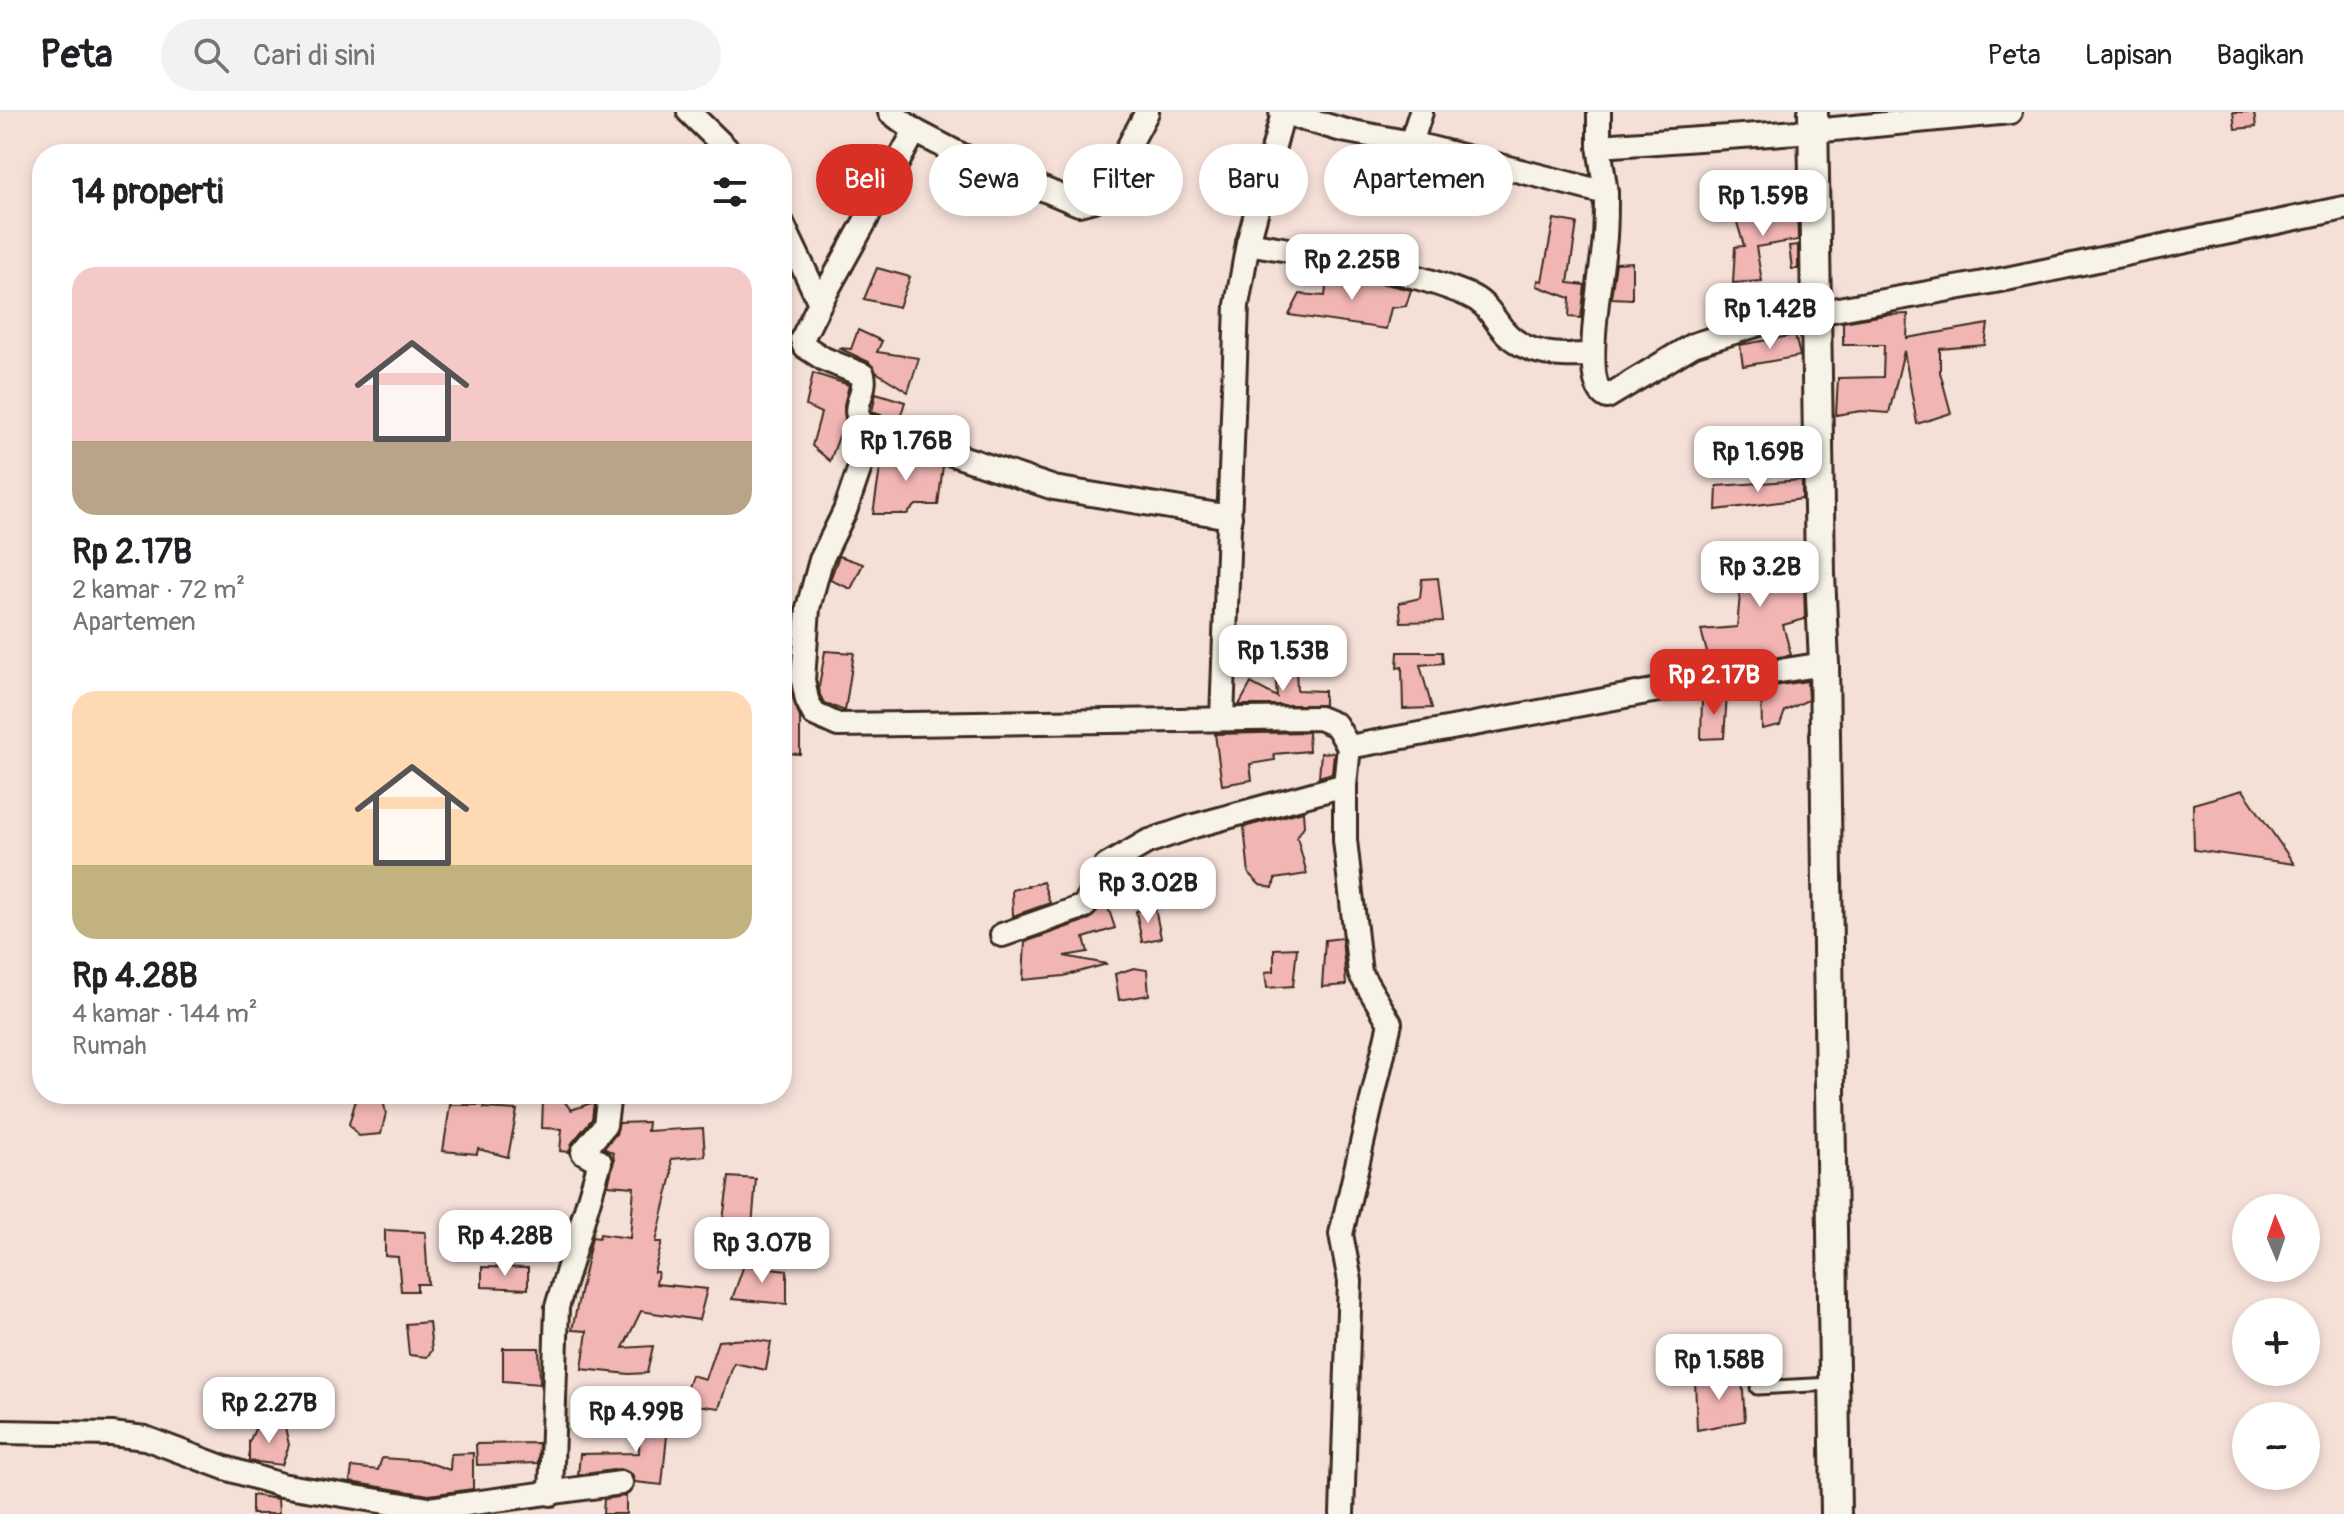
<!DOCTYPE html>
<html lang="id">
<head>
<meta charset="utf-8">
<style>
  body { margin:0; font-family:Pangolin,sans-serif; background:#f2f2f2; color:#202124; height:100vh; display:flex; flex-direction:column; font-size:30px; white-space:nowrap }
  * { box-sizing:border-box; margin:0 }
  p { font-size:26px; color:#757577 }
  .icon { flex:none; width:44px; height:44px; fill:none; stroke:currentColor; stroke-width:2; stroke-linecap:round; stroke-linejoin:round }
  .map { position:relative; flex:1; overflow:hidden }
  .panel { position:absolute; left:32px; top:32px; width:760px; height:960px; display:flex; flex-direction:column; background:#fff; border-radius:32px; box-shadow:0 4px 12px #0003 }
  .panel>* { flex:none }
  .banner { position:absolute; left:816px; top:32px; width:760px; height:72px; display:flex; gap:16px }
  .needle { width:52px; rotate:358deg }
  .tools { position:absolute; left:2232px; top:1082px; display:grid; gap:16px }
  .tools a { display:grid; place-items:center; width:88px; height:88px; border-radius:50%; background:#fff; box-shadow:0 4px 12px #0003; font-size:40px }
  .price { position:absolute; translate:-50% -68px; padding:0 18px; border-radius:16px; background:#fff; color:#222; font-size:26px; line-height:52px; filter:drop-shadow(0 2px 4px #0008) }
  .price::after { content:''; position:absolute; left:50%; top:48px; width:24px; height:18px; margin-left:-12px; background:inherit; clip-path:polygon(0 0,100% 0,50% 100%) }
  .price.on { background:#d93025; color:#fff }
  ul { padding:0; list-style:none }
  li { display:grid; align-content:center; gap:16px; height:424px; padding:0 40px }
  li span { display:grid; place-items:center; height:248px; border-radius:24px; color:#555 }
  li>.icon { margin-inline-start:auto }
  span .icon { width:144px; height:144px; fill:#fffc; stroke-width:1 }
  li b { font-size:34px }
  h2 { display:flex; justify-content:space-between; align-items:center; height:96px; padding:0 40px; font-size:34px }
  .chip { padding:0 28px; border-radius:36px; background:#fff; box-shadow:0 4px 12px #0003; font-size:28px; line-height:72px }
  .chip.on { background:#d93025; color:#fff }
  header { display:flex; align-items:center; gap:48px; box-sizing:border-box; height:112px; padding:0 40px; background:#fff; border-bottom:2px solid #e0e0e0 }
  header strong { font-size:38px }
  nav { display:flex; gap:44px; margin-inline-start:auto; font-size:28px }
  .search { width:560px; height:72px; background:#f2f2f2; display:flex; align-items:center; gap:20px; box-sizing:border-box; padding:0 28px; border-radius:44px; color:#757577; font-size:30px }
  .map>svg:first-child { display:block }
</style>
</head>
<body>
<header>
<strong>Peta</strong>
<div class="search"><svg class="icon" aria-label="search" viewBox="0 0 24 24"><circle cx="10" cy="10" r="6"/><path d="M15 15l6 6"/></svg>Cari di sini</div>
<nav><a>Peta</a><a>Lapisan</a><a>Bagikan</a></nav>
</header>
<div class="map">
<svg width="2344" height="1402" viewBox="0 0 2344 1402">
  <rect width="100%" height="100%" fill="#f5e0d8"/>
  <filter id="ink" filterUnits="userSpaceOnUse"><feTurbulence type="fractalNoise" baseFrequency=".0125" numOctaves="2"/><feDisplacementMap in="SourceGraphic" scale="16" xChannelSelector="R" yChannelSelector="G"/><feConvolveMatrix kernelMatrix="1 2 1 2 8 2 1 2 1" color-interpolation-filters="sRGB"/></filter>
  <g filter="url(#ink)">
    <g fill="#f1b5b4" stroke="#3b2a1e" stroke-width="2">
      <path d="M2233,0H2254L2256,15L2235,17Z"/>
      <path d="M1797,89L1798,128L1756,135L1762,169L1733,171L1735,135L1744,134L1736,107L1770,103L1769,91Z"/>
      <path d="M1554,107L1577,111L1568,171L1585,173L1581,206L1569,205L1570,186L1537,174L1538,168L1542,169Z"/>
      <path d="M1798,133V157H1792L1789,134Z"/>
      <path d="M1632,150V187L1611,186L1616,151Z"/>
      <path d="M877,156L910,165L899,195L864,187Z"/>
      <path d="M1328,159L1411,178L1406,194L1391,196L1386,217L1289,203L1300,182L1325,184Z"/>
      <path d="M1908,202L1907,226L1988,212L1985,233L1940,237V260L1951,301L1917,312L1904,239L1889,301L1861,299L1836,303L1838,266L1883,265L1884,233H1843V210L1885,203Z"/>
      <path d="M858,218L882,229L877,240L919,246L908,280L876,260L869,250L839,236L851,237Z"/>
      <path d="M1795,223L1800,244L1743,254L1740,233Z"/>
      <path d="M813,261L849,273L844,293L845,308L830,349L812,334L821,301L806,294Z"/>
      <path d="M876,281L905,290L899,309L872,300Z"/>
      <path d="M883,337L904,341L943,354L938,393H916L907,402H873Z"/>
      <path d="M1802,368V387L1716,398L1717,374Z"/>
      <path d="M1803,439L1805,507L1783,513L1791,543L1711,556L1701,518L1737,515L1741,471L1726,474L1723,448Z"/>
      <path d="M839,444L863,452L851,477L830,468Z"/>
      <path d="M1438,466L1443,509L1401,510L1399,491L1420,486L1422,467Z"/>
      <path d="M782,495L794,497L789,556L782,555Z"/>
      <path d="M825,539L854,541L845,599L824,591L820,583L819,575Z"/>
      <path d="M1398,540H1442L1443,551L1420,553L1432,596L1403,597L1402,555L1397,556Z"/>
      <path d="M1275,556L1296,557L1297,578L1324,579V593H1239L1251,571L1277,585Z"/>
      <path d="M1807,569L1808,588L1785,599L1780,613L1762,617L1761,576Z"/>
      <path d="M1727,582L1724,626L1701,627L1702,585Z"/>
      <path d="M782,583H792L800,606V642L782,641Z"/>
      <path d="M1308,620L1309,639L1274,642L1275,648L1250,652L1252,668L1222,673L1215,622Z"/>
      <path d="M1334,640L1332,661L1319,665L1321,641Z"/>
      <path d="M2243,678L2294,752L2194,738L2193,692Z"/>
      <path d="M1303,699L1304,714L1297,725L1307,762L1275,767L1273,776L1260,773L1249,762L1244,715Z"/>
      <path d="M1043,770L1050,791L1013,804L1012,778Z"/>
      <path d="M1107,792L1115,816L1084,826L1088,840L1064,844L1107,852L1064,864L1023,868L1025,830L1090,807L1100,794Z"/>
      <path d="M1155,796L1161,826L1142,830L1136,799Z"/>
      <path d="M1342,826L1346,873L1322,875L1325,828Z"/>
      <path d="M1297,836L1293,874L1267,876L1265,860L1274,859V837Z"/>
      <path d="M1134,856L1147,858L1149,883L1119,888L1115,862Z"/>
      <path d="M357,984H382L386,1001L381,1022L358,1024L349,1012Z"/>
      <path d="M543,988L564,989L571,998L594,990L592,1007L572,1031L569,1040L560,1039L562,1017L542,1016Z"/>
      <path d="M450,993H485L484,996L517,998L508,1045L478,1037L477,1042L443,1039Z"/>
      <path d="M648,1010L647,1019L703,1016L705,1044L671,1047L672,1063L656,1130H662L654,1160H658L656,1172L707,1177L699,1208L641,1199L623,1236L653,1234L647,1261L629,1262L582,1257L587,1219L572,1218L592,1125L599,1126L600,1122L630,1126L634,1075L608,1073L614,1049L613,1041L604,1036L616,1022L619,1011Z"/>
      <path d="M729,1065L756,1067L752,1115H722Z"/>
      <path d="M525,1117L564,1122L556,1147L518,1148Z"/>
      <path d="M385,1118L425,1120L428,1172H417V1179H401L398,1145L385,1144Z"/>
      <path d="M744,1153L787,1158V1192L732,1187Z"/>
      <path d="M482,1155L528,1156V1177L482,1175Z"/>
      <path d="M429,1210L432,1239L427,1245L409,1243L406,1212Z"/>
      <path d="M748,1227L771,1230L766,1258L734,1251L719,1296L678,1291L681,1275H687L691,1263L705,1267L718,1229Z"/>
      <path d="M503,1236H539L540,1272L503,1269Z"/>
      <path d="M1742,1265L1745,1309L1697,1318L1695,1268Z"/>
      <path d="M640,1303L669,1304L662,1373L635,1370L632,1362L620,1357L578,1363L580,1342L639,1341Z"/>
      <path d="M256,1315H285L289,1333L282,1353L249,1349V1330Z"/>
      <path d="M539,1331L538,1351L477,1353L476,1332Z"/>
      <path d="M473,1341V1377L429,1383L350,1370L352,1355L378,1358L382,1346L424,1349L450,1358L451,1342Z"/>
      <path d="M252,1383L278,1387L279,1402H252Z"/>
      <path d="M626,1384V1402H603L604,1387Z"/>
    </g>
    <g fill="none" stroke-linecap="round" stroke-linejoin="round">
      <defs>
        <path id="service" d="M1757,1276L1832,1272"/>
        <g id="minor">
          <path d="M689,0L732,42"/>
          <path d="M890,0L915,19L963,44L1079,92L1094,88L1105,79L1147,0"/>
          <path d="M1281,0L1342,18L1411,31L1606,81L1599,34V0"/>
          <path d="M1411,31L1421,0"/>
          <path d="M1599,34L1813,19L2010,0"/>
          <path d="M1606,81C1606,95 1606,110 1605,124C1604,153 1578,272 1607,285L1693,233L1766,210L2006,167L2344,96"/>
          <path d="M782,111L820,191L802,227L804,234L824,247L863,263C868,281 846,299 865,313L1054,376L1230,405"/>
          <path d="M1248,131C1320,144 1401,155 1468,183C1488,191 1493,207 1506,221C1529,245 1562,244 1592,243"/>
          <path d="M820,191L915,19"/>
          <path d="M873,317L845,399L821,448L808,496L803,568L807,588L814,602L838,613L1319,606L1336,613L1349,635"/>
          <path d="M1222,607L1237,193L1248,131L1283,1"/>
          <path d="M1002,823L1085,794L1097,765L1106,754L1147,730L1194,714L1345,673"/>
          <path d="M0,1320L112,1322L145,1326L225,1356L281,1373L429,1397V1402"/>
          <path d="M551,1382L557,1195L600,1050L583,1040L605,1013L609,982"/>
          <path d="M429,1397L621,1371"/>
          <path d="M1342,1402L1350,1169L1341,1122L1390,911L1360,861L1345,728V673L1349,635L1647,580L1824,552"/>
        </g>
        <path id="tertiary" d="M1813,0L1820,462L1824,552L1836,1402"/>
      </defs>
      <use href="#service" stroke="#3b2a1e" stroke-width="17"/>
      <use href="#minor" stroke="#3b2a1e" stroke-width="28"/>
      <use href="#tertiary" stroke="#3b2a1e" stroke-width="34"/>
      <use href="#service" stroke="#f7f3e8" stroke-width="11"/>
      <use href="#minor" stroke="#f7f3e8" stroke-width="22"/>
      <use href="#tertiary" stroke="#f7f3e8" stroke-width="28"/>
    </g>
  </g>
</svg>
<div class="tools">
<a><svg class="needle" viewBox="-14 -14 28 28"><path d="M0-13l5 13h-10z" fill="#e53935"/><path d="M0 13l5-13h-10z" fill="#757577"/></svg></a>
<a>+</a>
<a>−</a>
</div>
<b class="price" style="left:1763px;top:126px">Rp 1.59B</b>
<b class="price" style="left:1352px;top:190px">Rp 2.25B</b>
<b class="price" style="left:1770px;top:239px">Rp 1.42B</b>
<b class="price" style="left:906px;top:371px">Rp 1.76B</b>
<b class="price" style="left:1758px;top:382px">Rp 1.69B</b>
<b class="price" style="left:1760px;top:497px">Rp 3.2B</b>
<b class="price" style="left:1283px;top:581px">Rp 1.53B</b>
<b class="price on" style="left:1714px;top:605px">Rp 2.17B</b>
<b class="price" style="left:1148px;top:813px">Rp 3.02B</b>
<b class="price" style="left:505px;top:1166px">Rp 4.28B</b>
<b class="price" style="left:762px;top:1173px">Rp 3.07B</b>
<b class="price" style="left:1719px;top:1290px">Rp 1.58B</b>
<b class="price" style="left:269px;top:1333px">Rp 2.27B</b>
<b class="price" style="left:636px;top:1342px">Rp 4.99B</b>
<div class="banner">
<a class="chip on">Beli</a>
<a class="chip">Sewa</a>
<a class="chip">Filter</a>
<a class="chip">Baru</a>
<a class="chip">Apartemen</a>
</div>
<section class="panel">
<h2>14 properti<svg class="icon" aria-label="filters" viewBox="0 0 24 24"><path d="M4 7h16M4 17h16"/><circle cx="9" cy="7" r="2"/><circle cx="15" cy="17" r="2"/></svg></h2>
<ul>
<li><span style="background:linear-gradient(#f6c9c9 70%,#b9a48a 0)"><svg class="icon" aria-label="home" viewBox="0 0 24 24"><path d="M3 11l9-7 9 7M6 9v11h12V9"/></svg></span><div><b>Rp 2.17B</b><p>2 kamar · 72 m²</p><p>Apartemen</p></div></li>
<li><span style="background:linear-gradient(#ffd9b3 70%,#c2b280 0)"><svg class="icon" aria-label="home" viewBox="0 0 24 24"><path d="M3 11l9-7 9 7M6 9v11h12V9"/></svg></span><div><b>Rp 4.28B</b><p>4 kamar · 144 m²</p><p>Rumah</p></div></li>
</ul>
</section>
</div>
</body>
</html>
